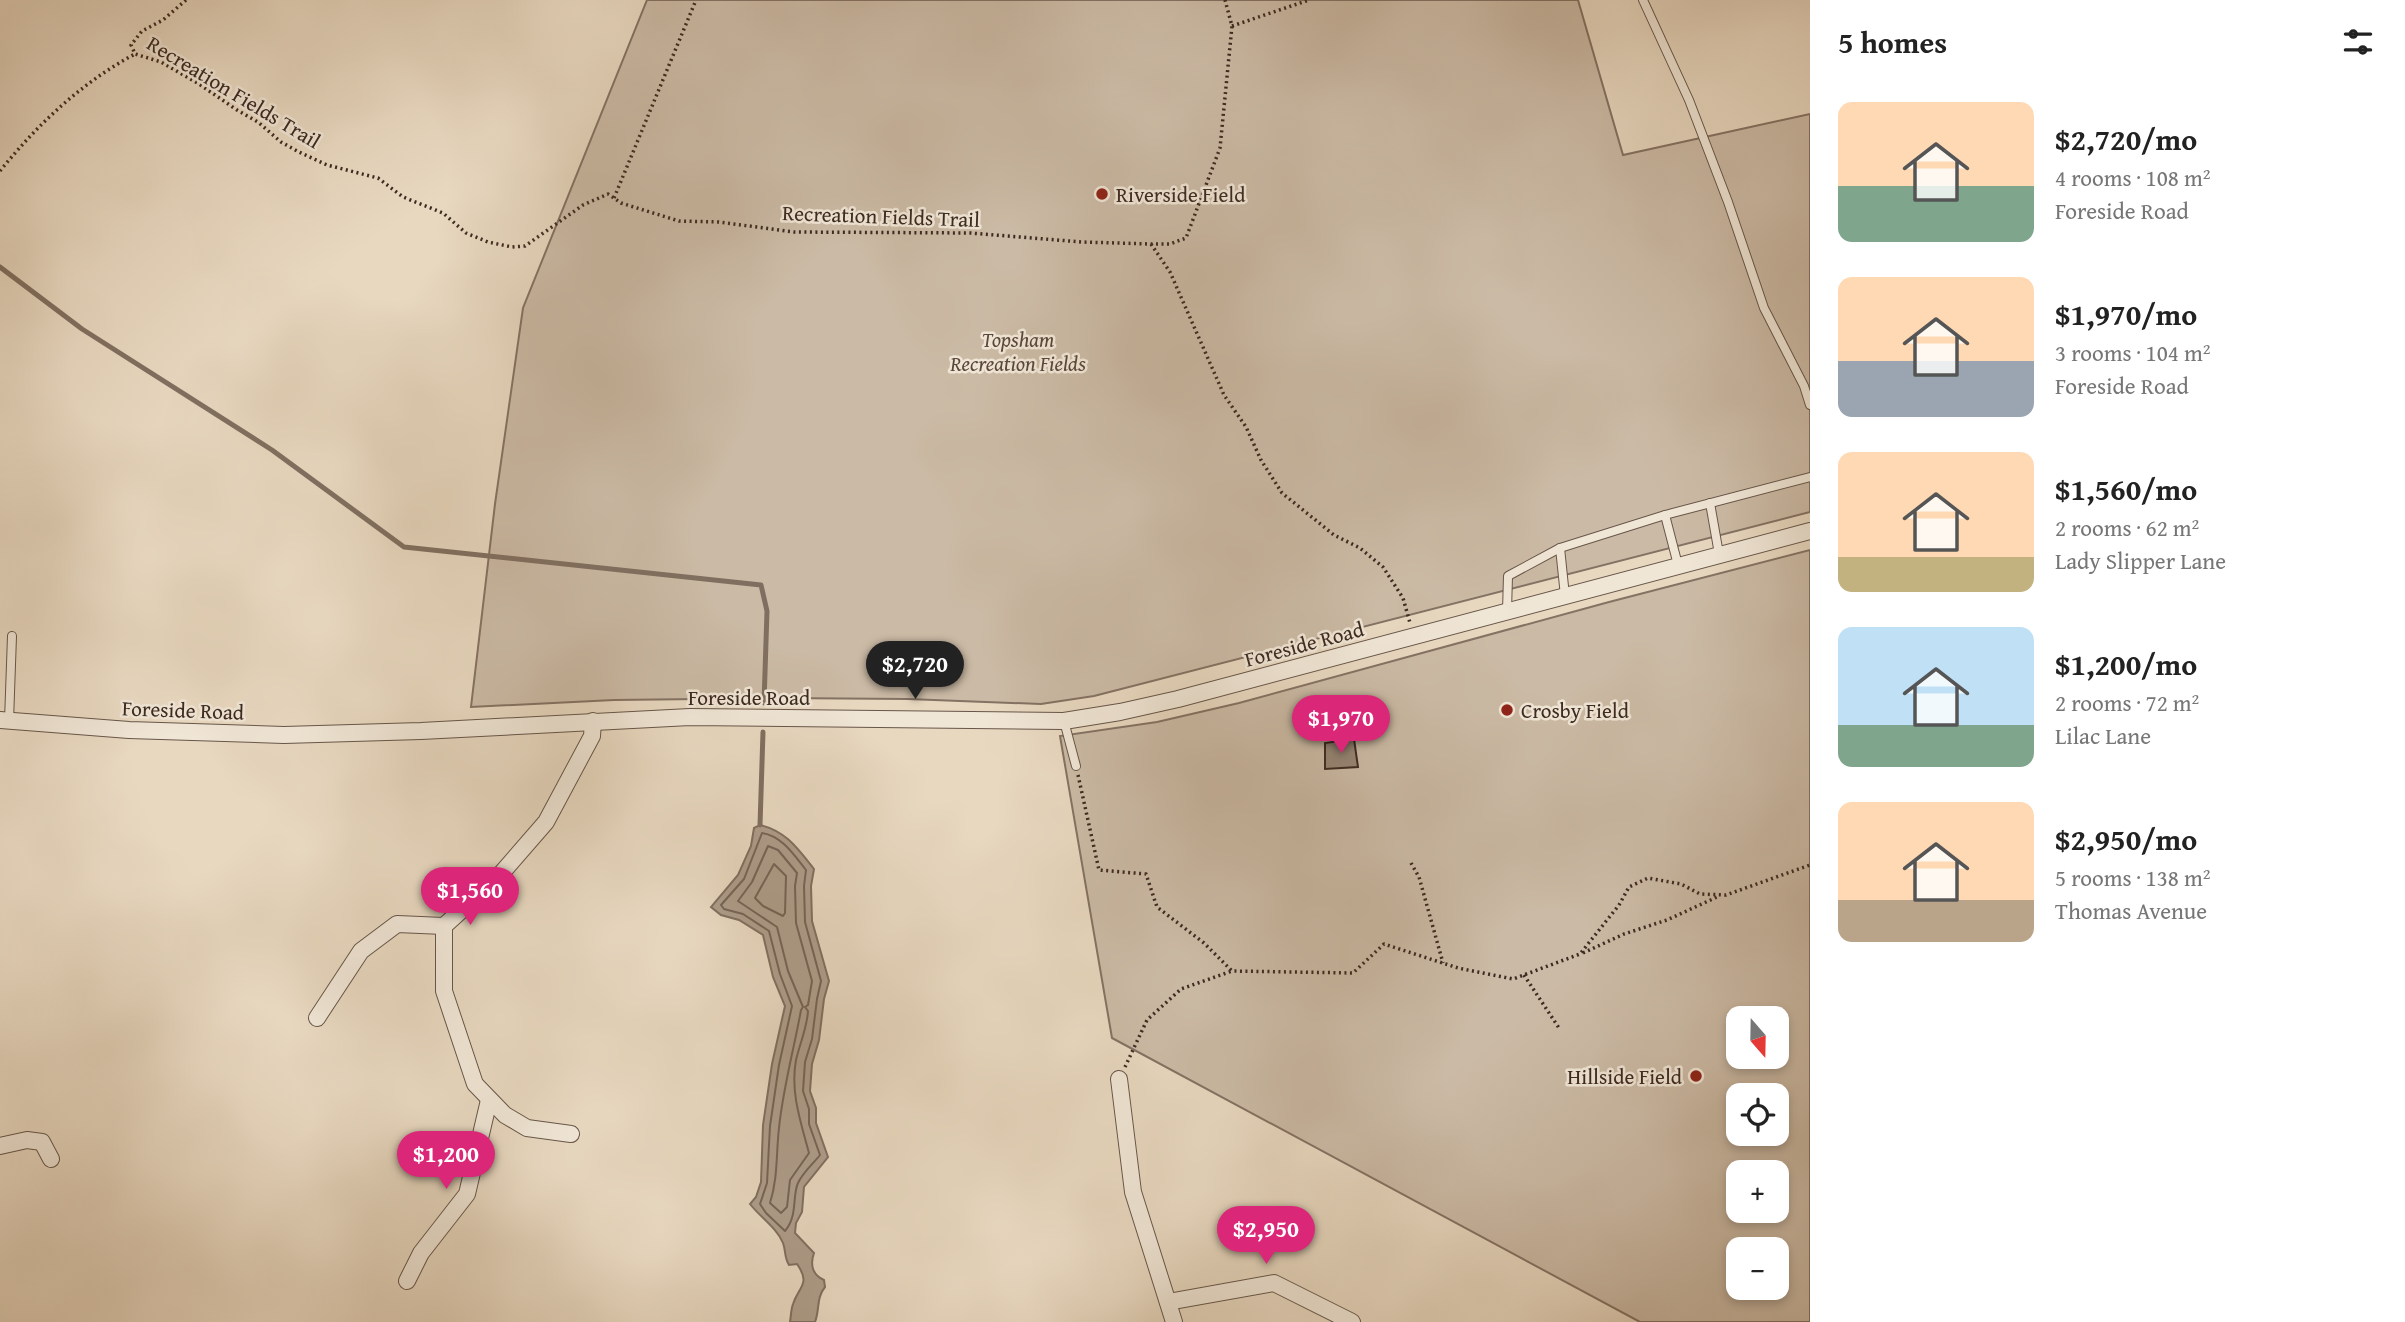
<!DOCTYPE html>
<html lang="en">
<head>
<meta charset="utf-8">
<style>
  body { margin:0; font-family:"Gentium Book Plus",serif; background:#f6f6f6; color:#222; height:100vh; display:flex; flex-direction:column; font-size:26px; white-space:nowrap }
  * { box-sizing:border-box; margin:0 }
  p { font-size:23px; color:#767676 }
  .icon { flex:none; width:38px; height:38px; fill:none; stroke:currentColor; stroke-width:2; stroke-linecap:round; stroke-linejoin:round }
  .map { position:relative; flex:1; overflow:hidden }
  .drawer { display:flex; flex-direction:column; background:#fff; width:595px }
  .drawer>* { flex:none }
  .needle { width:46px; rotate:160deg }
  .controls { position:absolute; left:1726px; top:1006px; display:grid; gap:14px }
  .controls a { display:grid; place-items:center; width:63px; height:63px; border-radius:14px; background:#fff; box-shadow:0 4px 10px #0003; font-size:35px }
  .price { position:absolute; translate:-50% -60px; padding:0 16px; border-radius:24px; background:#db2777; color:#fff; font-size:23px; line-height:46px; filter:drop-shadow(0 2px 4px #0008) }
  .price::after { content:''; position:absolute; left:50%; top:42px; width:21px; height:16px; margin-left:-10px; background:inherit; clip-path:polygon(0 0,100% 0,50% 100%) }
  .price.active { background:#222; color:#fff }
  ul { padding:0; list-style:none }
  li { display:flex; align-items:center; gap:21px; height:175px; padding:0 28px }
  li span { display:grid; place-items:center; flex:none; width:196px; height:140px; border-radius:14px; color:#555 }
  li>.icon { margin-inline-start:auto }
  span .icon { width:84px; height:84px; fill:#fffc; stroke-width:1 }
  li b { font-size:30px }
  h2 { display:flex; justify-content:space-between; align-items:center; height:84px; padding:0 28px; font-size:30px }
  main { display:flex; flex:1; min-height:0 }
  .map>svg:first-child { display:block }
</style>
</head>
<body>
<main>
<div class="map">
<svg width="1810" height="1322" viewBox="0 0 1810 1322">
  <rect width="100%" height="100%" fill="#e8d8c0"/>
  <filter id="stains"><feTurbulence type="fractalNoise" baseFrequency=".00286" numOctaves="4"/><feColorMatrix values="0 0 0 0 .2 0 0 0 0 .09 0 0 0 0 .02 0 0 0 .5 -.17"/></filter>
  <radialGradient id="worn" r=".72"><stop offset=".6" stop-color="#630" stop-opacity="0"/><stop offset="1" stop-color="#630" stop-opacity=".3"/></radialGradient>
  <g fill="#cbbaa5" stroke="#847263" stroke-width="2" fill-rule="evenodd">
    <path d="M647,0H1578L1623,155L1810,114V512L1094,696L1041,704L908,699L777,698L614,700L471,707L495,504L523,308Z"/>
    <path d="M1810,550V1322H1640L1112,1038L1060,736L1157,722L1239,703L1609,602ZM1738,1018H1776V1057H1738ZM1738,1096H1776V1134H1738ZM1738,1172H1776V1211H1738ZM1738,1250H1776V1288H1738Z"/>
  </g>
  <path fill="#ae9d8a" stroke="#806f60" stroke-width="2" d="M760,825C786,831 798,849 814,869L811,886L812,921L829,981L824,999L819,1040L812,1064L810,1091L816,1108V1123L828,1157L804,1187L802,1212L796,1223L795,1233L814,1253C810,1264 812,1275 824,1280L825,1287C816,1298 820,1309 815,1322H790C791,1316 791,1309 793,1304C799,1286 811,1284 797,1264L789,1265C784,1257 786,1251 783,1243C777,1228 760,1217 750,1204L756,1197L761,1182L763,1125L772,1064L785,1006L773,977L763,935L739,920L721,915L711,907L738,875L751,846L754,828Z"/>
  <g fill="none" stroke-linecap="round" stroke-linejoin="round">
    <g stroke="#756456" stroke-width="2">
      <path d="M762,833C782,836 794,855 806,870L804,886L805,922L821,981L817,999L812,1039L805,1062L803,1091L809,1109V1124L820,1155C813,1164 803,1172 798,1183C792,1196 798,1216 785,1231L766,1213L760,1204L767,1183L770,1126L779,1065L792,1006L780,974L769,931L743,914L724,909L721,905L744,879Z"/>
      <path d="M768,846L778,850L797,873L795,886L796,923L812,981L808,1005L805,1007L808,1011C807,1028 800,1043 796,1060C790,1092 801,1123 809,1153L790,1180L787,1207L781,1213L770,1203C778,1178 776,1154 779,1128C783,1088 794,1049 801,1010L803,1007L788,971L777,927L738,901L752,882Z"/>
      <path d="M774,864L786,876L785,913L783,916L763,906L755,898Z"/>
    </g>
    <g stroke="#806f60" stroke-width="5">
      <path d="M0,267L82,329L272,450L404,547L761,585L767,611L764,703"/>
      <path d="M760,825L763,732"/>
    </g>
  </g>
  <path fill="#958474" stroke="#3c2a21" stroke-width="2" d="M1354,739L1358,767L1325,769V743Z"/>
  <g fill="none" stroke-linecap="round" stroke-linejoin="round">
    <defs>
      <g id="lane">
        <path d="M1643,0L1689,100L1728,202L1764,308L1804,386L1810,405"/>
        <path d="M1710,503L1719,554"/>
        <path d="M1665,515L1678,565"/>
        <path d="M1560,548L1565,596"/>
        <path d="M1507,611L1508,576L1560,548L1665,515L1810,477"/>
        <path d="M9,721L12,636"/>
        <path d="M1064,721L1076,766"/>
      </g>
      <g id="street">
        <path d="M0,720L129,730L284,735L421,731L690,717L1064,721L1120,712L1178,699L1810,531"/>
        <path d="M317,1018L361,951L397,924L444,926"/>
        <path d="M1119,1079L1133,1192L1174,1322"/>
        <path d="M571,1134L527,1128L505,1115L475,1084L444,991V926L500,875L546,822L592,736L593,721"/>
        <path d="M0,1146L27,1140L42,1142L51,1159"/>
        <path d="M407,1281L421,1253L467,1194L489,1100"/>
        <path d="M1168,1302L1274,1283L1352,1322"/>
      </g>
    </defs>
    <use href="#lane" stroke="#675649" stroke-width="10"/>
    <use href="#street" stroke="#675649" stroke-width="18"/>
    <g stroke="#3c2a21" stroke-width="3.5" stroke-dasharray="2 3.5" stroke-linecap="butt">
      <path d="M186,0L163,20L142,31L131,45L135,54L161,62L199,84L237,110L258,122L281,142L299,152L327,165L378,178L403,197L443,213L466,233L488,242L512,247L525,246L583,205L608,194L621,203L679,221L719,222L794,232L970,233L1082,242L1151,244H1170L1186,238L1220,148L1232,26L1225,0"/>
      <path d="M1232,26L1309,0"/>
      <path d="M0,171C38,124 81,83 135,54"/>
      <path d="M614,198L696,0"/>
      <path d="M1151,244L1170,272L1224,395L1246,427L1261,460L1282,493L1334,535L1360,548L1383,567L1403,598L1410,623"/>
      <path d="M1078,775L1099,870L1146,874L1157,907L1204,943L1232,971L1353,973L1384,944L1458,968L1513,979L1580,954L1619,905L1629,887L1648,878L1681,884L1700,894L1726,895L1810,865"/>
      <path d="M1411,863L1419,877L1443,963"/>
      <path d="M1583,953L1624,934L1667,920L1717,897"/>
      <path d="M1524,975L1559,1028"/>
      <path d="M1125,1067L1147,1020L1181,989L1232,971"/>
    </g>
    <use href="#lane" stroke="#f0e6d6" stroke-width="8"/>
    <use href="#street" stroke="#f0e6d6" stroke-width="16"/>
  </g>
  <g fill="#8f2418" stroke="#f0e6d6" stroke-width="2.5">
    <circle cx="1102" cy="194" r="7"/>
    <circle cx="1507" cy="710" r="7"/>
    <circle cx="1696" cy="1076" r="7"/>
  </g>
  <g text-anchor="middle" dominant-baseline="central" stroke-width="5" stroke-linejoin="round" paint-order="stroke">
    <g font-size="21" fill="#3c2a21" stroke="#f0e6d6">
      <text transform="translate(234 92) rotate(31)">Recreation Fields Trail</text>
      <text transform="translate(881 216) rotate(2)">Recreation Fields Trail</text>
      <text transform="translate(1304 644) rotate(-15)">Foreside Road</text>
      <text x="749" y="697">Foreside Road</text>
      <text transform="translate(183 710) rotate(2)">Foreside Road</text>
    </g>
    <g font-size="21" fill="#3c2a21" stroke="#f0e6d6" text-anchor="start">
      <text x="1116" y="194">Riverside Field</text>
      <text x="1521" y="710">Crosby Field</text>
      <text x="1682" y="1076" text-anchor="end">Hillside Field</text>
    </g>
    <g font-size="21" font-style="italic" fill="#59473b" stroke="#f0e6d6">
      <text x="1018" y="339">Topsham<tspan x="1018" dy="24">Recreation Fields</tspan></text>
    </g>
  </g>
  <rect width="100%" height="100%" filter="url(#stains)"/>
  <rect width="100%" height="100%" fill="url(#worn)"/>
</svg>
<div class="controls">
<a><svg class="needle" viewBox="-14 -14 28 28"><path d="M0-13l5 13h-10z" fill="#e53935"/><path d="M0 13l5-13h-10z" fill="#767676"/></svg></a>
<a><svg class="icon" aria-label="locate" viewBox="0 0 24 24"><circle cx="12" cy="12" r="6"/><path d="M12 2v4M12 18v4M2 12h4M18 12h4"/></svg></a>
<a>+</a>
<a>−</a>
</div>
<b class="price active" style="left:915px;top:701px">$2,720</b>
<b class="price" style="left:1341px;top:755px">$1,970</b>
<b class="price" style="left:470px;top:927px">$1,560</b>
<b class="price" style="left:446px;top:1191px">$1,200</b>
<b class="price" style="left:1266px;top:1266px">$2,950</b>
</div>
<section class="drawer">
<h2>5 homes<svg class="icon" aria-label="filters" viewBox="0 0 24 24"><path d="M4 7h16M4 17h16"/><circle cx="9" cy="7" r="2"/><circle cx="15" cy="17" r="2"/></svg></h2>
<ul>
<li><span style="background:linear-gradient(#ffd9b3 60%,#7fa58c 0)"><svg class="icon" aria-label="home" viewBox="0 0 24 24"><path d="M3 11l9-7 9 7M6 9v11h12V9"/></svg></span><div><b>$2,720/mo</b><p>4 rooms · 108 m²</p><p>Foreside Road</p></div></li>
<li><span style="background:linear-gradient(#ffd9b3 60%,#9aa5b1 0)"><svg class="icon" aria-label="home" viewBox="0 0 24 24"><path d="M3 11l9-7 9 7M6 9v11h12V9"/></svg></span><div><b>$1,970/mo</b><p>3 rooms · 104 m²</p><p>Foreside Road</p></div></li>
<li><span style="background:linear-gradient(#ffd9b3 75%,#c2b280 0)"><svg class="icon" aria-label="home" viewBox="0 0 24 24"><path d="M3 11l9-7 9 7M6 9v11h12V9"/></svg></span><div><b>$1,560/mo</b><p>2 rooms · 62 m²</p><p>Lady Slipper Lane</p></div></li>
<li><span style="background:linear-gradient(#bfe0f5 70%,#7fa58c 0)"><svg class="icon" aria-label="home" viewBox="0 0 24 24"><path d="M3 11l9-7 9 7M6 9v11h12V9"/></svg></span><div><b>$1,200/mo</b><p>2 rooms · 72 m²</p><p>Lilac Lane</p></div></li>
<li><span style="background:linear-gradient(#ffd9b3 70%,#b9a48a 0)"><svg class="icon" aria-label="home" viewBox="0 0 24 24"><path d="M3 11l9-7 9 7M6 9v11h12V9"/></svg></span><div><b>$2,950/mo</b><p>5 rooms · 138 m²</p><p>Thomas Avenue</p></div></li>
</ul>
</section>
</main>
</body>
</html>
